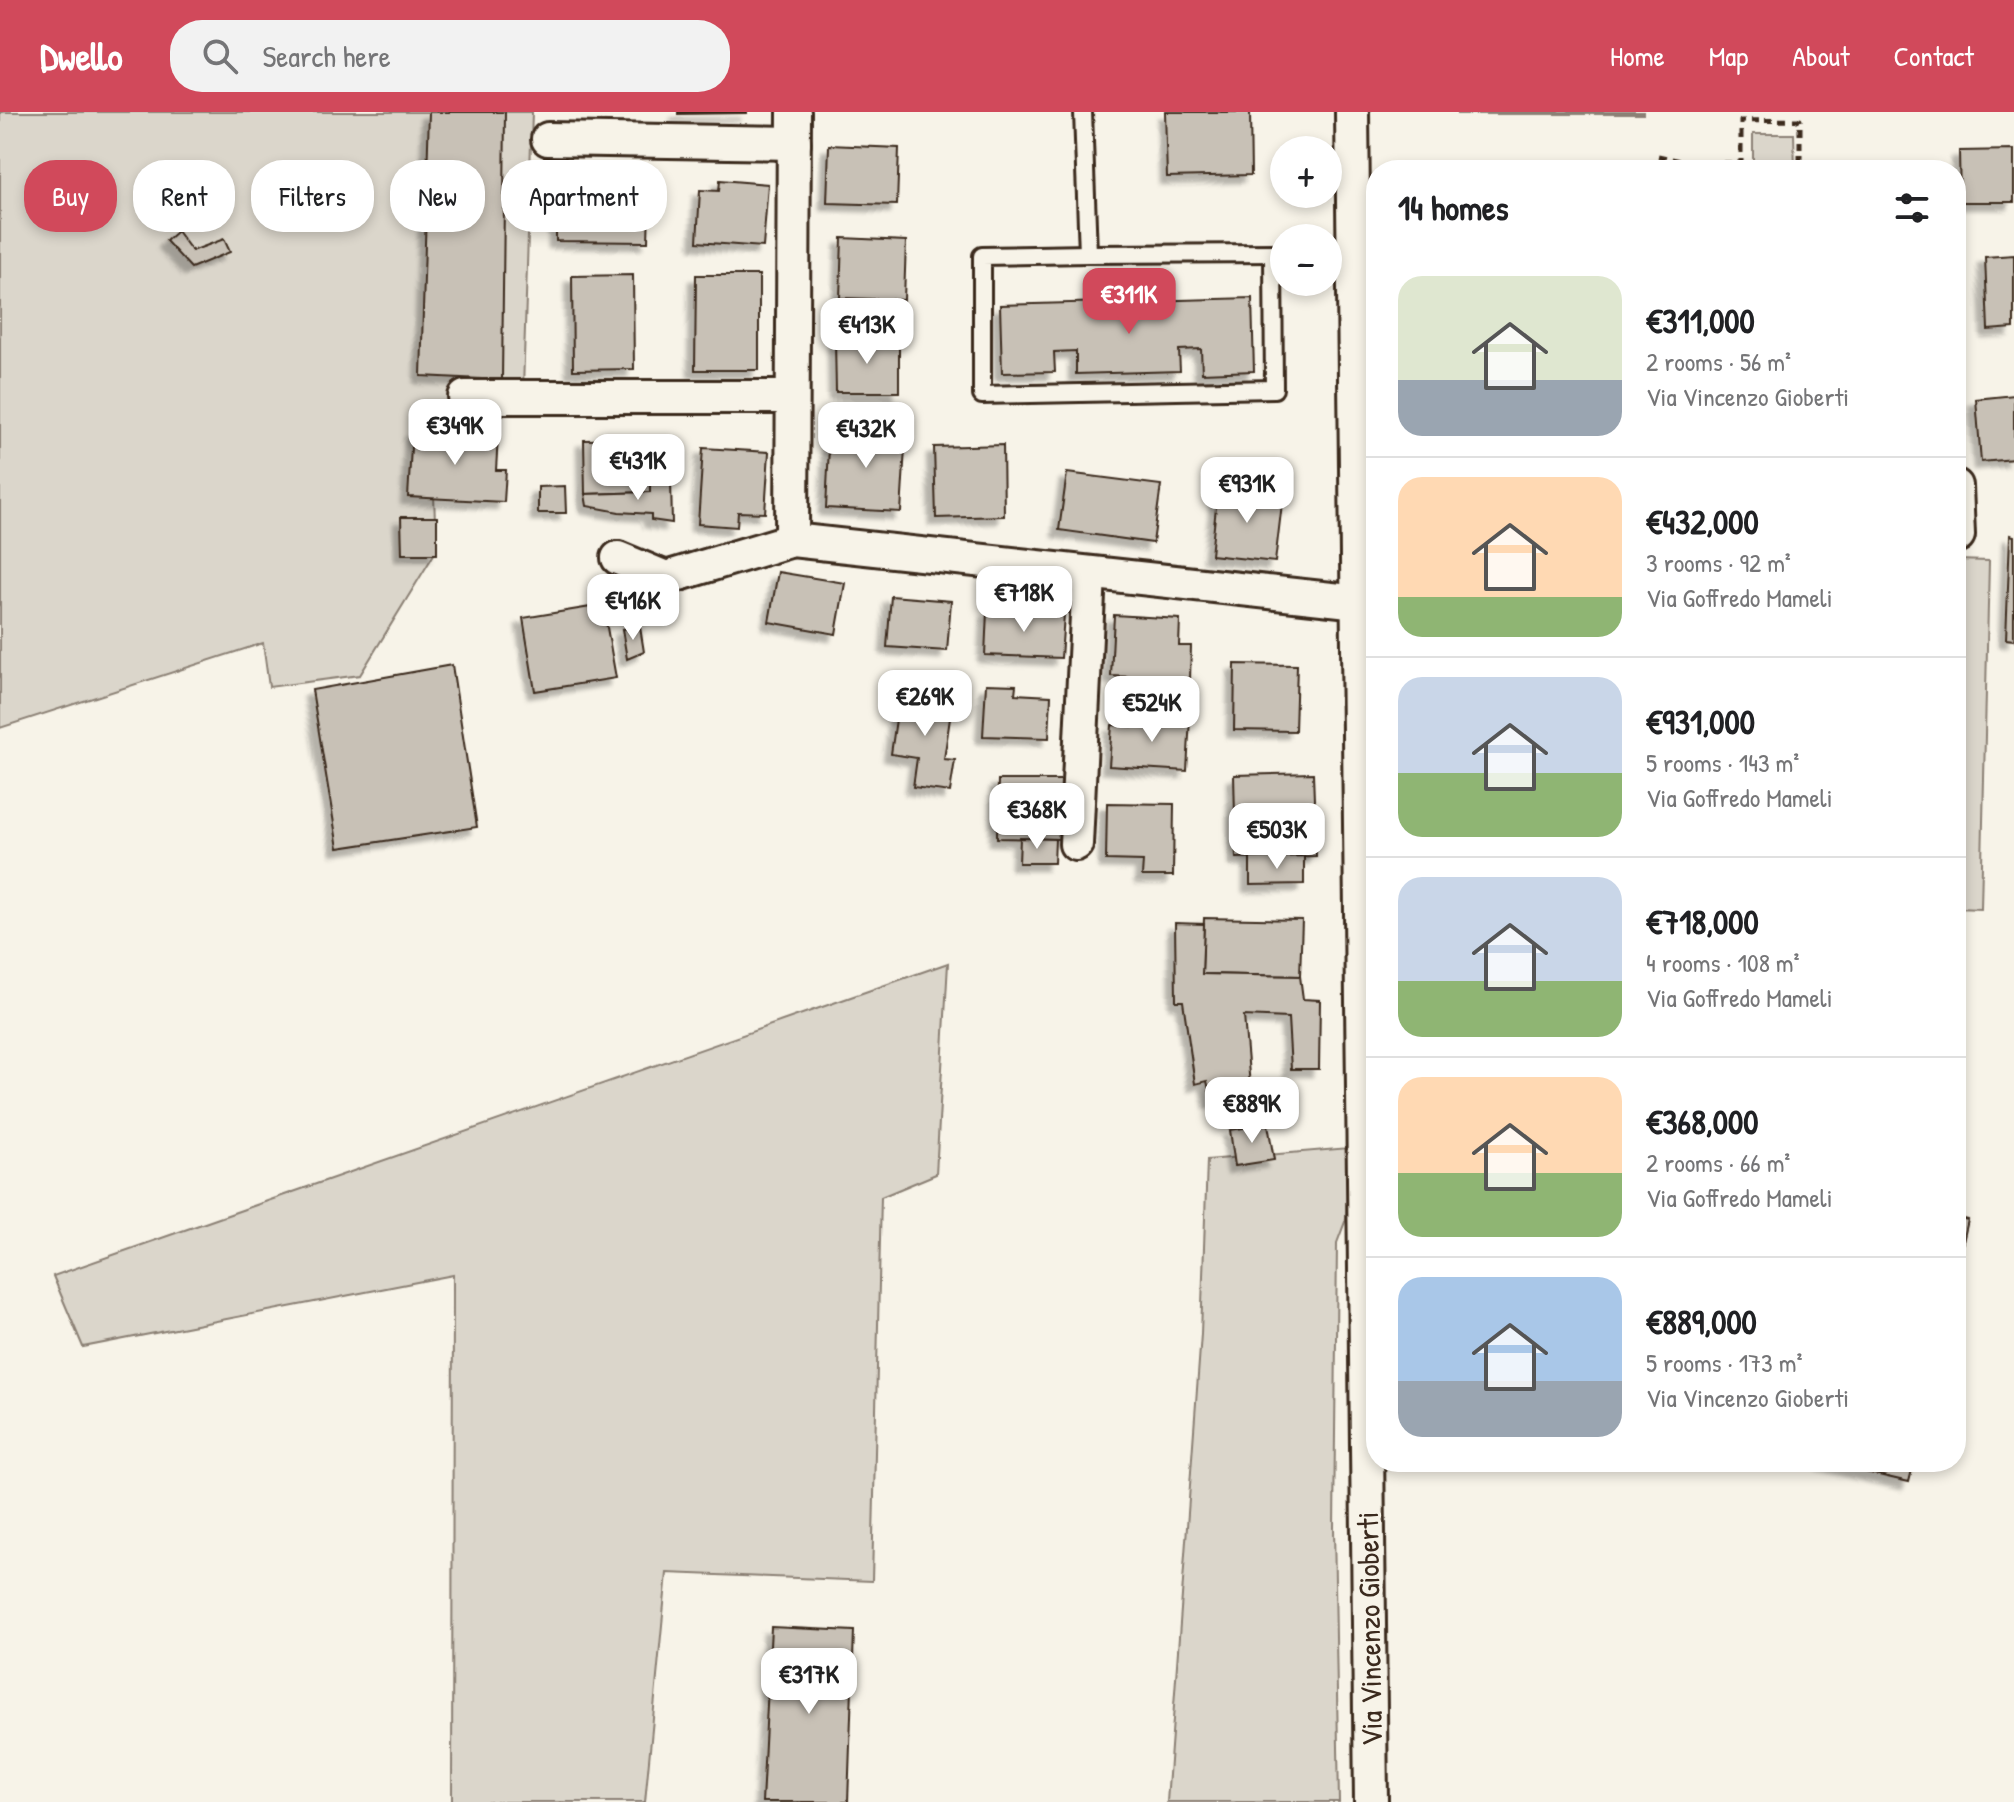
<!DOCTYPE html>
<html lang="en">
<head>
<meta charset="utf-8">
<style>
  body { margin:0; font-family:"Patrick Hand",sans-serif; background:#f2f2f2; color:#202124; height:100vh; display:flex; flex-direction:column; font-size:30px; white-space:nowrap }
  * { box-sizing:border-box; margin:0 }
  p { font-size:26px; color:#757577 }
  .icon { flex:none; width:44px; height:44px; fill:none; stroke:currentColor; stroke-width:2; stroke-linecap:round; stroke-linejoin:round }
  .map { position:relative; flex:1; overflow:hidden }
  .sheet { position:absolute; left:1366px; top:48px; width:600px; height:1312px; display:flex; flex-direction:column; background:#fff; border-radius:32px; box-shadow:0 4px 12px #0003 }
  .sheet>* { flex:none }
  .hud { position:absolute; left:24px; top:48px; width:760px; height:72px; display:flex; gap:16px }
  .fabs { position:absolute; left:1270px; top:24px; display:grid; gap:16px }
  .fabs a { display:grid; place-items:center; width:72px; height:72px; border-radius:50%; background:#fff; box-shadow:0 4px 12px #0003; font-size:40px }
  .price { position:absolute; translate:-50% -68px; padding:0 18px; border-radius:16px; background:#fff; color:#222; font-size:26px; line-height:52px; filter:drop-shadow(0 2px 4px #0008) }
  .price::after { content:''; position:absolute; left:50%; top:48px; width:24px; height:18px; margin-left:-12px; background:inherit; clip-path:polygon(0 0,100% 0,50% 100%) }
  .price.selected { background:#d1495b; color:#fff }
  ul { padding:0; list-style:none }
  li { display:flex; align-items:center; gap:24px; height:200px; padding:0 32px }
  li+li { border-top:2px solid #e0e0e0 }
  li span { display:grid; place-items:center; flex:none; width:224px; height:160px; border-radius:24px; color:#555 }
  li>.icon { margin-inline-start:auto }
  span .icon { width:96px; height:96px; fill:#fffc; stroke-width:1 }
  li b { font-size:34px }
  h2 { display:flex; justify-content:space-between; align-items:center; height:96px; padding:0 32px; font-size:34px }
  .tag { padding:0 28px; border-radius:32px; background:#fff; box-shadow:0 4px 12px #0003; font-size:28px; line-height:72px }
  .tag.selected { background:#d1495b; color:#fff }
  header { display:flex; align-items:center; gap:48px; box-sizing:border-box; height:112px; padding:0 40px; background:#d1495b; color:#fff }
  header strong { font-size:38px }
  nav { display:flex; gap:44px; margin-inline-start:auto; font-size:28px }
  .search { width:560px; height:72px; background:#f2f2f2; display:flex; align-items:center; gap:20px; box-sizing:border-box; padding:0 28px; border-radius:32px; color:#757577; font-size:30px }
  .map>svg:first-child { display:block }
</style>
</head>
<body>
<header>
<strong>Dwello</strong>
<div class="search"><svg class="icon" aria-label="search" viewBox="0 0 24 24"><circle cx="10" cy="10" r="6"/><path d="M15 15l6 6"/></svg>Search here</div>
<nav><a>Home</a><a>Map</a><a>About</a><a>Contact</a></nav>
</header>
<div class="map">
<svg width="2014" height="1690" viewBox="0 0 2014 1690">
  <defs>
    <filter id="shadow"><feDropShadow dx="-7" dy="7" stdDeviation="2" flood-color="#0004"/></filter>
  </defs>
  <rect width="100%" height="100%" fill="#f7f3e8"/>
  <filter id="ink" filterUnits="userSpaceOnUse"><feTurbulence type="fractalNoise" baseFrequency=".0125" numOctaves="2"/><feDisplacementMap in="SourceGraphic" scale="16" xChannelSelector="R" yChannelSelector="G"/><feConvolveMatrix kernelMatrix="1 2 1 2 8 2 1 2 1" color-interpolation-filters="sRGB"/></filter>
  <g filter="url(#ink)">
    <g fill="#dbd6cb" stroke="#8b8074" stroke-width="2">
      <path d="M0,0H532L523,277L431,296L436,439L360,563L269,575L263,531L0,616Z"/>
      <rect x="1458" y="0" width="185" height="2"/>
      <path d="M1753,22H1794L1795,58H1753Z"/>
      <path d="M1956,448L1989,449L1981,797L1956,796Z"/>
      <path d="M948,851L936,1062L881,1085L872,1469L667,1461L645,1690H452L453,1163L83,1235L53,1164Z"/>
      <path d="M1349,1036L1346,1107L1337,1131L1334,1416L1339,1690H1167L1201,1222L1207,1048Z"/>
    </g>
    <g fill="#c8c1b6" stroke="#3b2a1e" stroke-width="2" filter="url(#shadow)">
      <path d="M429,0H505L502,268L421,264Z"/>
      <path d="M678,0H747V1L678,2Z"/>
      <path d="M1165,0H1250L1251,63L1167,65Z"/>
      <path d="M829,33L899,36L897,93L827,91Z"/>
      <path d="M2014,38V90H1960L1959,39Z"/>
      <path d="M720,68L768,72L763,135L697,130L700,78L719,79Z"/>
      <path d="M576,78H608V96H649L648,130L556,129V92H576Z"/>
      <path d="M177,119L192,139L224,127L230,140L191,156L166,129Z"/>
      <path d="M842,126L906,129L904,188L840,186Z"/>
      <path d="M2014,143V216L1988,218L1985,145Z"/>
      <path d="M633,163L634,257L573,258L572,164Z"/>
      <path d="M696,163H759V258H695Z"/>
      <path d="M1252,186L1254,259L1202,261L1201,237L1179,238L1180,259L1076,262V239L1054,240L1055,260L1002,261L1000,193Z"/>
      <path d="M899,228V280H836L835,229Z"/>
      <path d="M2014,283V347L1981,350L1976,287Z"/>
      <path d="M830,315L906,320L901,400L826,396Z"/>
      <path d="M412,319L498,324L496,358H506L504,390L408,385Z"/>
      <path d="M649,327L650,380L585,382L584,328Z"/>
      <path d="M1003,333L1004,404L936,406L934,335Z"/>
      <path d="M703,336L769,340L765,401L738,400L737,415L698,412Z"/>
      <path d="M1067,361L1161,373L1153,431L1059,418Z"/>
      <path d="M671,369L672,411L651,408V402L619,400L587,394L585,382L650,380V371Z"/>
      <path d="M565,374L566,401H538V375Z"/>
      <path d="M1218,376L1283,383L1275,450L1211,443Z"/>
      <path d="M401,405H437V442H402Z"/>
      <path d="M2010,423L2014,424V528L2006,527Z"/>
      <path d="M778,460L845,471L836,522L769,510Z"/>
      <path d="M891,484L951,489L947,539L887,535Z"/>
      <path d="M603,493L616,566L535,579L523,506Z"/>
      <path d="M987,499L1064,502L1061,546L985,543Z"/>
      <path d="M1114,503L1180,507L1179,534H1191L1190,568L1111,564Z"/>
      <path d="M640,515L644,540L627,547L622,517Z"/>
      <path d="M1235,552L1297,553L1295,619L1234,618Z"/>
      <path d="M452,553L477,715L338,736L312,578Z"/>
      <path d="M986,572L1016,573L1015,582L1051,584L1049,626L983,624Z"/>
      <path d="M900,579L953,586L944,647L955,648L950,680L913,675L917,646L891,642Z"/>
      <path d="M1141,602L1190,605L1187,659L1109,654L1112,613L1141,615Z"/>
      <path d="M1313,661L1316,744L1236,746L1234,663Z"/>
      <path d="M998,668H1064V727L997,726Z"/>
      <path d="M1107,691L1174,692L1173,764H1142L1143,749L1106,748Z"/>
      <path d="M1020,726L1055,727L1054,751H1019Z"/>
      <path d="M1304,744V772L1250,773V746Z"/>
      <path d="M1204,806L1302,808L1300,864L1202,862Z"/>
      <path d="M1175,811L1204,812L1202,862L1300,864L1303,887L1320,888L1319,957H1291L1288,906L1244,904L1251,986L1212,990L1207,969L1195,972L1183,889H1176Z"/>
      <path d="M1268,1012L1274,1048L1235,1054L1230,1018Z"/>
      <path d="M1956,1105L1968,1108L1956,1161Z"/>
      <path d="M1822,1350H1914L1909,1370Z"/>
      <path d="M771,1515L854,1519L848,1690H762Z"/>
    </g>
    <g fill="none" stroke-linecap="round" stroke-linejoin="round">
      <defs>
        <g id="service">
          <path d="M1083,0L1088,142L1284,141"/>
          <path d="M1328,140H1355"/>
          <path d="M1088,142L982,144V283L1274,277L1273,141"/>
        </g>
        <g id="minor">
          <path d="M794,0L792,428L1359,490"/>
          <path d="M1352,0L1371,1690"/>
          <path d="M548,27L794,31"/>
          <path d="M465,285H792"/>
          <path d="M1956,374L1958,423H1956"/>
          <path d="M618,446L666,466L792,428"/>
          <path d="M1076,732L1089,462"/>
        </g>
      </defs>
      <use href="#service" stroke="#3b2a1e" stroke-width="22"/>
      <use href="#minor" stroke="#3b2a1e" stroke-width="38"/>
      <g stroke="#3b2a1e" stroke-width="5" stroke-dasharray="8 6" stroke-linecap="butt">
        <path d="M1658,44L1685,50L1709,51V58"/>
        <path d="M1709,51H1741V9L1800,8V58"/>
      </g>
      <use href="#service" stroke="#f7f3e8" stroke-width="16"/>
      <use href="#minor" stroke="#f7f3e8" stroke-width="32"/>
    </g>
  </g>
  <g text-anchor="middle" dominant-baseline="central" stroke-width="6" stroke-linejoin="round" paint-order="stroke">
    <g font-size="30" fill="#3b2a1e" stroke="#f7f3e8">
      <text transform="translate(1369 1517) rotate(-91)">Via Vincenzo Gioberti</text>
    </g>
  </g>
</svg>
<div class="fabs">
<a>+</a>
<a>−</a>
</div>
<b class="price selected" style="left:1129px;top:224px">€311K</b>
<b class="price" style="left:867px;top:254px">€413K</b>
<b class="price" style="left:455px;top:355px">€349K</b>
<b class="price" style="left:866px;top:358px">€432K</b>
<b class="price" style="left:638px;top:390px">€431K</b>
<b class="price" style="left:1247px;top:413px">€931K</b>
<b class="price" style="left:1024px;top:522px">€718K</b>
<b class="price" style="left:633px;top:530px">€416K</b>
<b class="price" style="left:925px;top:626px">€269K</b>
<b class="price" style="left:1152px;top:632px">€524K</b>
<b class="price" style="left:1037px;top:739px">€368K</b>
<b class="price" style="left:1277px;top:759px">€503K</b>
<b class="price" style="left:1252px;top:1033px">€889K</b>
<b class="price" style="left:809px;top:1604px">€317K</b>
<div class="hud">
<a class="tag selected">Buy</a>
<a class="tag">Rent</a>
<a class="tag">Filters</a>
<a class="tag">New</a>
<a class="tag">Apartment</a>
</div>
<section class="sheet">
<h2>14 homes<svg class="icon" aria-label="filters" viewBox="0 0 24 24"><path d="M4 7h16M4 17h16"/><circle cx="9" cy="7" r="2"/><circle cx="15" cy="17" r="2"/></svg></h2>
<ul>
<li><span style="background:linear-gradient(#dfe7d0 65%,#9aa5b1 0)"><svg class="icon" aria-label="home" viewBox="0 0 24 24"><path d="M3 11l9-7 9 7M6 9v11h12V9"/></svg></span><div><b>€311,000</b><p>2 rooms · 56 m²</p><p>Via Vincenzo Gioberti</p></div></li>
<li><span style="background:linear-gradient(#ffd9b3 75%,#8fb573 0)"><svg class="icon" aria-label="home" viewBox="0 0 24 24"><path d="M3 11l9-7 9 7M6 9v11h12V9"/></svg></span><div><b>€432,000</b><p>3 rooms · 92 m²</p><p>Via Goffredo Mameli</p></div></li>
<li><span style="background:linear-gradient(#c9d6e8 60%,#8fb573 0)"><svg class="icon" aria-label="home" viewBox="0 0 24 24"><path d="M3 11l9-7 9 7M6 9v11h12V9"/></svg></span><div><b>€931,000</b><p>5 rooms · 143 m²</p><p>Via Goffredo Mameli</p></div></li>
<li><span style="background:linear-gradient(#c9d6e8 65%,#8fb573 0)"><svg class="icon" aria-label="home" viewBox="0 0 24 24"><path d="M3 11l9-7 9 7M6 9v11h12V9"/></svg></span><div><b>€718,000</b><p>4 rooms · 108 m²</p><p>Via Goffredo Mameli</p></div></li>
<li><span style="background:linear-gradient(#ffd9b3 60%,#8fb573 0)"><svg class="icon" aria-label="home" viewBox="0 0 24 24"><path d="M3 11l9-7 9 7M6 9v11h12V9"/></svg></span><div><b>€368,000</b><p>2 rooms · 66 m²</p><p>Via Goffredo Mameli</p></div></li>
<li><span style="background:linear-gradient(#a9c7e8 65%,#9aa5b1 0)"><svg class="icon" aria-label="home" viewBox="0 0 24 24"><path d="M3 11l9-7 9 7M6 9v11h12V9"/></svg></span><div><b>€889,000</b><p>5 rooms · 173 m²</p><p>Via Vincenzo Gioberti</p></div></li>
</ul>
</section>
</div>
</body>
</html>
